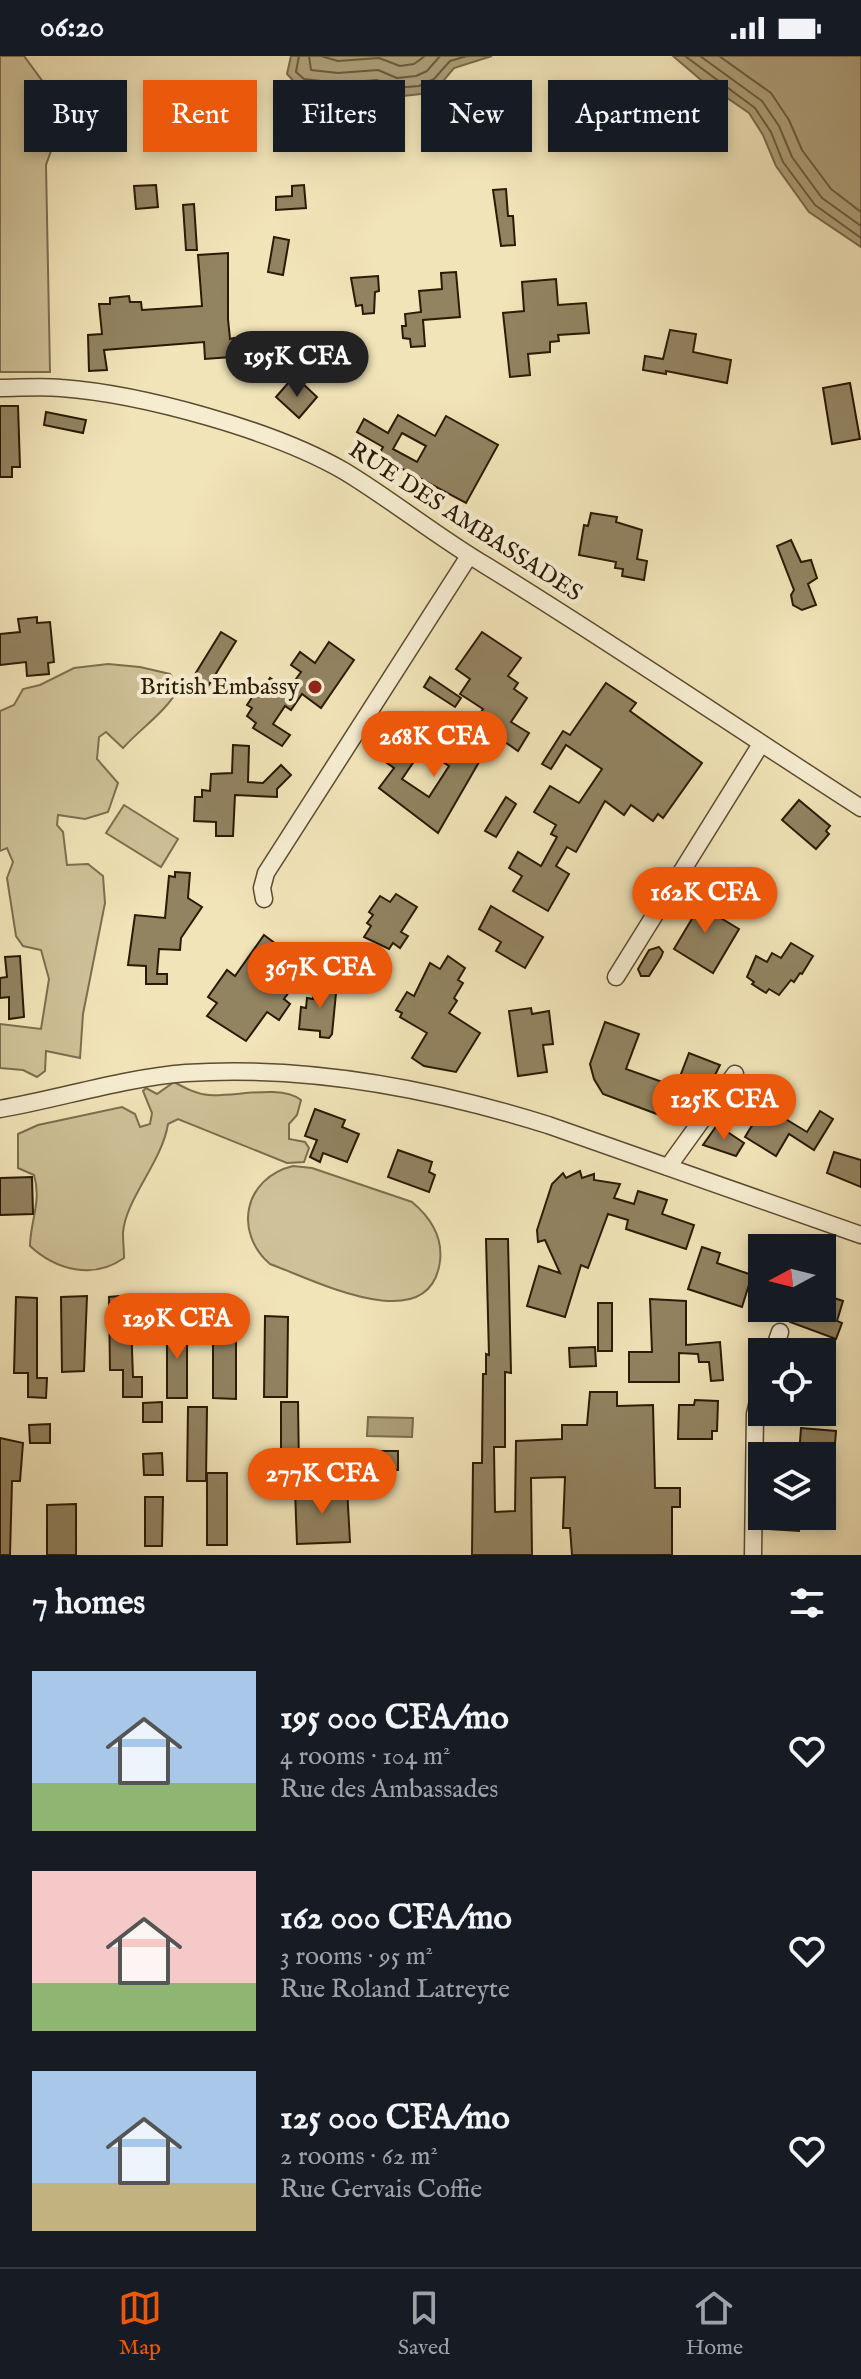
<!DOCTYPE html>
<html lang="en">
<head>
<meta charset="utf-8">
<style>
  body { margin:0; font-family:"IM FELL English",serif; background:#20242c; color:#f1f3f6; height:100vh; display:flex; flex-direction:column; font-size:30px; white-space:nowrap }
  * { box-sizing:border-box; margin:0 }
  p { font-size:26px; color:#9ea1a6 }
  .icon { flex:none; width:44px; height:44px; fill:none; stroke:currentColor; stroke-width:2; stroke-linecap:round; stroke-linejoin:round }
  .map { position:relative; height:1499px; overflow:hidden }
  .side { display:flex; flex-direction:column; background:#171b24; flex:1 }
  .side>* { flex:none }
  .hud { position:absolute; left:24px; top:24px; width:814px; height:72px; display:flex; gap:16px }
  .needle { width:52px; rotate:263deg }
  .fabs { position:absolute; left:748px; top:1178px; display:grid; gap:16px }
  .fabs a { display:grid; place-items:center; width:88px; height:88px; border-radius:0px; background:#171b24; box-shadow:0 4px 12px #0003; font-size:40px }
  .price { position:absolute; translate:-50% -68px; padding:0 18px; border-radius:28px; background:#ea580c; color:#fff; font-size:26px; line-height:52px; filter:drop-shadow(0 2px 4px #0008) }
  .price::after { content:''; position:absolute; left:50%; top:48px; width:24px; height:18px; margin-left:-12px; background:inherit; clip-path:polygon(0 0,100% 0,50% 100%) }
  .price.active { background:#222; color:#fff }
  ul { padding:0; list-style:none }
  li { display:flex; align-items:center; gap:24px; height:200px; padding:0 32px }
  li span { display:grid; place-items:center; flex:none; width:224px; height:160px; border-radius:0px; color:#555 }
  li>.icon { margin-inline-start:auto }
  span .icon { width:96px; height:96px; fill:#fffc; stroke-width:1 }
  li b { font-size:34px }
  h2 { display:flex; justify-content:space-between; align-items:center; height:96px; padding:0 32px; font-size:34px }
  .chip { padding:0 28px; border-radius:0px; background:#171b24; box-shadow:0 4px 12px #0003; font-size:28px; line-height:72px }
  .chip.active { background:#ea580c; color:#fff }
  .status { display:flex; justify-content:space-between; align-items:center; height:56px; padding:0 40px; background:#171b24; direction:ltr }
  .status svg { height:22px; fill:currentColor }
  .tab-bar { display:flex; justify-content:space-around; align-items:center; height:112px; border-top:2px solid #363941; background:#171b24; font-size:22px; color:#9ea1a6 }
  .tab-bar a { display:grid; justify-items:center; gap:4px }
  .tab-bar .active { color:#ea580c }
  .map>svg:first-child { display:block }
</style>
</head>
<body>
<div class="status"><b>06:20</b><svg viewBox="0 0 49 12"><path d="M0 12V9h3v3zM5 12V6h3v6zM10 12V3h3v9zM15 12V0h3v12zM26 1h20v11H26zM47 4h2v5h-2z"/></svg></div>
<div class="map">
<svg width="861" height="1499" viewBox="0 0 861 1499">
  <rect width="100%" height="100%" fill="#f1e4b8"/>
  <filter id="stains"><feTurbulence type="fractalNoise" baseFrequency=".0025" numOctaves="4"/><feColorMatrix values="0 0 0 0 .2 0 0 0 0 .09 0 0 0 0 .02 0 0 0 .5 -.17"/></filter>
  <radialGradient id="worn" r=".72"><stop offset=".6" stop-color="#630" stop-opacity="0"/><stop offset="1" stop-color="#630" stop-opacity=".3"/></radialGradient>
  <g fill="#cfc299" stroke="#7d6e4e" stroke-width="2">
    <path d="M0,0H24L65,56L46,109L50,316H0Z"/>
    <path d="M108,608L140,611L170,618L179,632C165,657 142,671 123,692L106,676L99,681L97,703L118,727L108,756L85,763L58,759L57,769L63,776L67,809L88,808L103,820L105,847L83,958L80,1002L46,995L45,1015L37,1021L23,1014L0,1012V968L41,973L49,923L41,894L23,890L16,880L7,822L13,806L7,792L0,795V655L14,649L23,633L40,629L74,612Z"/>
    <path d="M124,749L178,783L161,811L106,777Z"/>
    <path d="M174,1026C185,1032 196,1038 209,1039C234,1041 281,1028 301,1044L297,1059L289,1068V1083L305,1086L309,1092L304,1106L287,1107L178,1063L168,1068C162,1106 125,1144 123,1177C123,1186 124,1194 124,1202C93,1224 56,1214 30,1190C30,1166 42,1145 34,1119L18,1112V1078L38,1069L122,1051L135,1058L140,1071L150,1068L152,1057L143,1035L146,1032L157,1038Z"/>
    <path d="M293,1110L312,1112L412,1146C430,1161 443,1180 440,1205C430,1285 312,1223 270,1208C233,1176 244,1122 293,1110Z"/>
  </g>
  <g fill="#ae9f7a" stroke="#7a6a4a" stroke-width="2">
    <path d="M291,0H492L454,12L439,30L421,38L394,41L376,32L338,35L299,31L287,18Z"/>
    <path d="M673,0H861V191L809,156L776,110L763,79L749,57L701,24Z"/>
    <path d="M368,1361L413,1362L412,1381L367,1380Z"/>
  </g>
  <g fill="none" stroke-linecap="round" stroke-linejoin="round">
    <g stroke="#6c5c3e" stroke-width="2">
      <path d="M299,0L296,16L304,23L338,27L377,24L395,32L419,30L434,23L450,5L467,0"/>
      <path d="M309,0L311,14L338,17L378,14L397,22L416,20L427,15L440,0"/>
      <path d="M321,0L338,5L379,2L400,10L414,8L425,0"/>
      <path d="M685,0L755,52L771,76L783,106L815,149L861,182"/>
      <path d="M700,0L762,45L779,70L792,101L822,142L861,170"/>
      <path d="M719,0L771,37L789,64L802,94L831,133L861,156"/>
    </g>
  </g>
  <g fill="#928361" stroke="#2b1a03" stroke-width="2" fill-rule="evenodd">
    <path d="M156,129L158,151L136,153L134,130Z"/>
    <path d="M304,129L306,152L276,154V141L292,140V130Z"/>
    <path d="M506,133L508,160H513L515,189L501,190L493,134Z"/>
    <path d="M194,148L197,194H186L183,149Z"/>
    <path d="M274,181L289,184L283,219L268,216Z"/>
    <path d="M228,197V263L230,283L234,282L235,295H231V301L205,303L204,286L104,294L107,314L89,315L88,279L102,278L99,248H110V242L129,240L130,246H141L142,254L202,250L198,199Z"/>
    <path d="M456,216L460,261L423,264L425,290L411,291L410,283L403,282L402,270H406L405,258L421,256L419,235L442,233L441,217Z"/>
    <path d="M378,220L379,235L375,236L374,257L363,258L362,249L356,250L351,222Z"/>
    <path d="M556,223L558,249L586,247L589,277L558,279L559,285L550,286V296L528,298L530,319L510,321L503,257L524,255L522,226Z"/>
    <path d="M670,274L696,278L693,296L731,304L727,327L666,315V318L643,314L645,300L663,303Z"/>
    <path d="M289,326L296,333L302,327L317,341L299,362L276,341Z"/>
    <path d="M850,327L860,383L832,388L823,332Z"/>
    <path d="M0,350H18L20,411H12V421H0Z"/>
    <path d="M46,356L86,364L83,377L44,369Z"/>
    <path d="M398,359L435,380L446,360L498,389L466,447L378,400L383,391L357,376L364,363L388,377ZM402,377L426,390L417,406L393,393Z"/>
    <path d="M591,457L617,461L616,466L642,474L637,503L647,505L644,524L622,520L623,513L615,512L616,506L579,499L584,469L588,470Z"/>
    <path d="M791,484L801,506L811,504L817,522L808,528L816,549L802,554L793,549L791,539L794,534L777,490Z"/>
    <path d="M37,561V567L50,566L54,606L48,607L49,618L27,620L26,606L0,609V578L20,576L18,563Z"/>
    <path d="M221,576L236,585L204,637L189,628Z"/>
    <path d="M482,576L521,602L508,620L518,627L514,633L527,642L511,666L529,677L518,695L475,665L483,653L460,638L470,623L456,613Z"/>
    <path d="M329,586L354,604L321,652L302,638L291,654L285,650L273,668L290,679L282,690L253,672L256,667L247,660L252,652L247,649L259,631L262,634L270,622L288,634L301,616L291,609L300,596L315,607Z"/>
    <path d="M430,621L461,642L455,651L424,631Z"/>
    <path d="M606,627L636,647L630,655L702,707L663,762L658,758L653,765L631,749L624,759L605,745L576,796L567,791L556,810L569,818L548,855L513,835L522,820L509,812L518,796L541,810L557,781L551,778L556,769L534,756L550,730L579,747L602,713L566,689L551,713L542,708L563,675L570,679Z"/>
    <path d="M456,675L486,694L438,777L379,732L394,712L387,707L403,683L421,695L402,723L429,741L449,710L432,699L442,683L448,687Z"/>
    <path d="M233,689L249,690L248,726L263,727L281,709L291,719L277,733V741L235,739L233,780H216V766L194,765L195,741H202V734L210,735L211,718L232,717Z"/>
    <path d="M506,741L516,748L496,781L485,775Z"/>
    <path d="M799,744L830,770L826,775L829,778L816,793L782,764Z"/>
    <path d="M175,816L190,817L188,842L202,851L181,882L180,894L159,893L157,918H167V928H146V910L128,909L135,859L165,862L169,820L175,821Z"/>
    <path d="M687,831L709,844L704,852L739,873L713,917L674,893L699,851L681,840Z"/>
    <path d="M396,838L417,851L401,876L408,880L400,892L393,887L389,893L364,881L371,870L367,867L373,859L369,856L380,840L390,846Z"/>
    <path d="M491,850L543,881L525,912L496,895L501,886L479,873Z"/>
    <path d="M264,879L292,900L279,918L294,929L284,943L290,948L279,964L267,956L246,985L207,960L217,947L208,941L227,914L235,920Z"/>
    <path d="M791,887L813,900L802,918L800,917L794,926L791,924L779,939L769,933L766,937L752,928L754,926L747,921L756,900L767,906L772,897L781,902Z"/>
    <path d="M659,891L663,896L661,901L649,920H641L638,913L649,894Z"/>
    <path d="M20,900L24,961L9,963V941L0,942V922L7,921L5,901Z"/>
    <path d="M448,900L465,912L458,924L463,927L454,942L457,945L449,957L480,977L456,1016L424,1010L412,1002L427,977L400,961L402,957L396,954L407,936L414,940L430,907L440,913Z"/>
    <path d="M315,925L337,927L332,978L329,982L320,981V975L299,973L301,951L306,952L307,942L313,943Z"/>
    <path d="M531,952L532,958L549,955L553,988L543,989L547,1016L518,1020L509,955Z"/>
    <path d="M605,966L639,978L626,1013L676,1031L689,997L720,1009L701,1047L694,1045L695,1053L676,1061L671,1056L665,1061L603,1038L594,1023L590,1008Z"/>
    <path d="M764,1050L807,1076L820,1055L833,1063L814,1094L789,1078L776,1100L745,1081Z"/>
    <path d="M315,1053L345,1064L342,1071L359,1078L347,1106L323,1097L320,1106L310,1101L317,1084L305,1080Z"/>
    <path d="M717,1069L744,1087L736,1100L703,1089Z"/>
    <path d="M398,1094L432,1106L429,1116L435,1119L429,1136L388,1121Z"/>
    <path d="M834,1096L861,1104V1131L827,1117Z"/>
    <path d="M580,1115L582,1122L594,1118V1124L620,1128L614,1142L634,1148L638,1135L667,1144L662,1158L694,1169L686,1193L626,1173L628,1164L608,1158L588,1212L581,1209L565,1261L527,1250L539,1210L560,1217L545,1184L538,1186L537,1174L552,1128L563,1117L566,1122Z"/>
    <path d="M32,1121L33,1158L0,1159V1122Z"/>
    <path d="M486,1183H508L511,1317L505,1316V1391H494L495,1456L515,1455L516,1385L562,1383V1369H587L590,1336H617V1350L653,1349L655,1432H680V1451H672V1499H572L570,1472H563L565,1421L531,1422L532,1499H472L473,1407H482L483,1318H486V1298L489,1299Z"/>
    <path d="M702,1191L720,1197L717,1207L752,1219L742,1251L688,1233Z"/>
    <path d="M822,1238L843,1245L837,1265L842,1267L836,1283L790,1266L795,1252H822Z"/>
    <path d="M130,1239L133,1321H142V1341H123V1314H110L109,1241Z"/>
    <path d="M87,1240L84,1315L62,1316L61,1241Z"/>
    <path d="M16,1241L37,1242V1322H47L46,1342L28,1341V1317H14Z"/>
    <path d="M650,1243L686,1245V1289L720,1286L723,1324L711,1325L709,1306H699L698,1298L679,1297V1326H629V1296H652Z"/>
    <rect x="598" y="1247" width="14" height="48"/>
    <path d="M265,1260L288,1261L287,1341H264Z"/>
    <rect x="167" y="1268" width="20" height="74"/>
    <path d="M213,1269H236V1343L213,1342Z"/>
    <path d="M595,1291L596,1310L570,1311L569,1292Z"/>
    <path d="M695,1344L718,1345L717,1375H712V1383H678L679,1349H694Z"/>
    <path d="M162,1346V1366H143V1347Z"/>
    <path d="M281,1346H298L299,1416H281Z"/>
    <path d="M188,1351H207L206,1425H187Z"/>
    <path d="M50,1368V1387H30L29,1369Z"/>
    <path d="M801,1372L836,1375L832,1425H822V1400H799Z"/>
    <path d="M0,1382L23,1387L20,1425H12L10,1499H0Z"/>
    <rect x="376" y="1395" width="22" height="19"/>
    <path d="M162,1397L163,1419H144L143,1398Z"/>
    <rect x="207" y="1417" width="20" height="72"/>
    <path d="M347,1432L350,1486L297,1488L295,1434Z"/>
    <path d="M145,1441H163L162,1490H145Z"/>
    <path d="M76,1448V1499H47V1449Z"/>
    <path d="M769,1460H800L799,1475L769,1473Z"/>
  </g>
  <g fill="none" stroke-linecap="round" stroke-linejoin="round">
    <defs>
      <g id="minor">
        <path d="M0,332C20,332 41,330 61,332C142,338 273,374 344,415C392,444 436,480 485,509C612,587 735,671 861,752"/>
        <path d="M264,843L262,832L266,817L469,500"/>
        <path d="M616,921L761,688"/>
        <path d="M0,1053C62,1042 124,1022 186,1017C308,1009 433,1033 548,1069L861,1179"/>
        <path d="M668,1111L735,1018"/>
        <path d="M773,1296L780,1276"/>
        <path d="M753,1499L755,1358L762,1328"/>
      </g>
    </defs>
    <use href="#minor" stroke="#5c4c30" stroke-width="19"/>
    <use href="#minor" stroke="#f6edd1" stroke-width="16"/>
  </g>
  <circle fill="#8f2418" stroke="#f6edd1" stroke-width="3" cx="315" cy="631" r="8"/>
  <g text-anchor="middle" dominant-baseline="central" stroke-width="8" stroke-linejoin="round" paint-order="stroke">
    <g font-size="24" fill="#2b1a03" stroke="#f6edd1">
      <text transform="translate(465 466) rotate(33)">RUE DES AMBASSADES</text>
    </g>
    <g font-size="24" fill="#2b1a03" stroke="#f6edd1" text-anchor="end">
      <text x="299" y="631">British Embassy</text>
    </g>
  </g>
  <rect width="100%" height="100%" filter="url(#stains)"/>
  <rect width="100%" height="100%" fill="url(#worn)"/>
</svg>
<div class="fabs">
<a><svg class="needle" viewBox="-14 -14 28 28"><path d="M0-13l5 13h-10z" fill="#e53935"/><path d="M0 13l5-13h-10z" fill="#9ea1a6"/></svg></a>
<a><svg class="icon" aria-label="locate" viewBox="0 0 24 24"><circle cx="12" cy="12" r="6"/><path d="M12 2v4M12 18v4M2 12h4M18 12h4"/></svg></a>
<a><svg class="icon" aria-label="layers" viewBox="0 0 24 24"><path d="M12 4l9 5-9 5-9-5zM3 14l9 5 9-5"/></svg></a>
</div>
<b class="price active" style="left:297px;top:343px">195K CFA</b>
<b class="price" style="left:434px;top:723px">268K CFA</b>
<b class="price" style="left:705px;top:879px">162K CFA</b>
<b class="price" style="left:320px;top:954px">367K CFA</b>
<b class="price" style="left:724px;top:1086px">125K CFA</b>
<b class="price" style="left:177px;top:1305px">129K CFA</b>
<b class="price" style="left:322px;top:1460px">277K CFA</b>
<div class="hud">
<a class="chip">Buy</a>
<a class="chip active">Rent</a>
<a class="chip">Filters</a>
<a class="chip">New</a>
<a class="chip">Apartment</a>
</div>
</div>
<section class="side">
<h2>7 homes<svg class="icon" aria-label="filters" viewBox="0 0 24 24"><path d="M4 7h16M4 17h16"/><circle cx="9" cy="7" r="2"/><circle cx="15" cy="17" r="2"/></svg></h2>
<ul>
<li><span style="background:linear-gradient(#a9c7e8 70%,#8fb573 0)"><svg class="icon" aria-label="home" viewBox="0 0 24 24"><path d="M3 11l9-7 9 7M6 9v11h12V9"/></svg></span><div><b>195 000 CFA/mo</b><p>4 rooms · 104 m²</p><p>Rue des Ambassades</p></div><svg class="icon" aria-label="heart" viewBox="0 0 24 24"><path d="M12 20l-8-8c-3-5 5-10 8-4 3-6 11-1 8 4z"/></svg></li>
<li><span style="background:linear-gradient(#f6c9c9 70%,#8fb573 0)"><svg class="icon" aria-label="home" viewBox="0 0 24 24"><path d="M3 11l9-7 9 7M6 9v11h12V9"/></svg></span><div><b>162 000 CFA/mo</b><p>3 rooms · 95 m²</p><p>Rue Roland Latreyte</p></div><svg class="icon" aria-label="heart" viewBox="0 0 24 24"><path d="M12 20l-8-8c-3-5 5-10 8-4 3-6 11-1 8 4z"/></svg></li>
<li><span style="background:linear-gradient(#a9c7e8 70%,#c2b280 0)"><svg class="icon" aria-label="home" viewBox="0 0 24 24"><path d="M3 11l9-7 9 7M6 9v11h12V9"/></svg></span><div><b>125 000 CFA/mo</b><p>2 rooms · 62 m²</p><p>Rue Gervais Coffie</p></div><svg class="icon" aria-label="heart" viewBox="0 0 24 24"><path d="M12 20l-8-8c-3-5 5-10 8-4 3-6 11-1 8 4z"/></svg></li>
</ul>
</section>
<nav class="tab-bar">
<a class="active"><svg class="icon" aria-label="map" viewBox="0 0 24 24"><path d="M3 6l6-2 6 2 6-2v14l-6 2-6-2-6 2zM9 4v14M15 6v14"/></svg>Map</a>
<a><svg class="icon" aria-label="saved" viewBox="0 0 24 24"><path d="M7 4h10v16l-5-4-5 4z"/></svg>Saved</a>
<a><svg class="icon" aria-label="home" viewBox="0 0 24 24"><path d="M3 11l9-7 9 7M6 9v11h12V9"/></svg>Home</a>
</nav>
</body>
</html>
